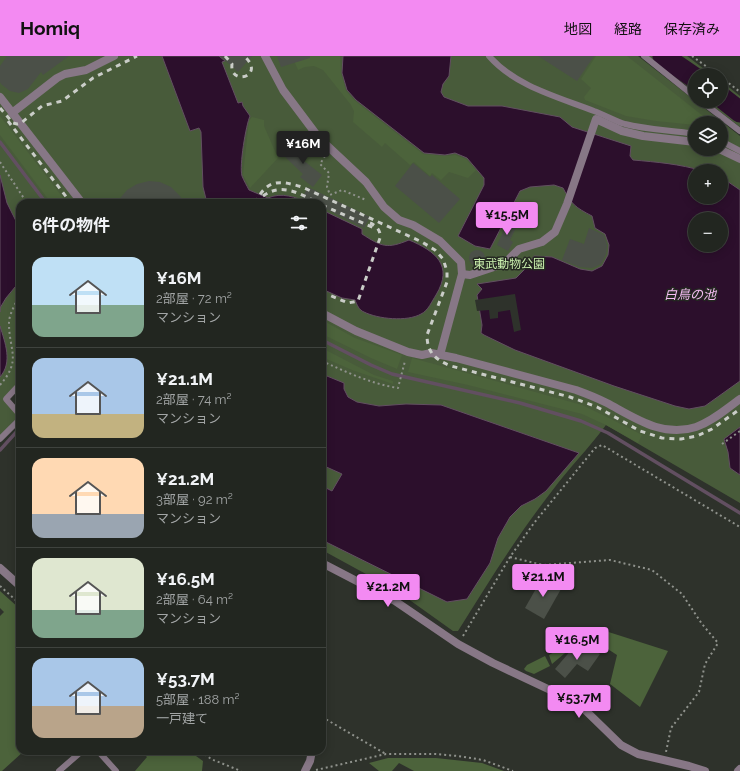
<!DOCTYPE html>
<html lang="ja">
<head>
<meta charset="utf-8">
<style>
  body { margin:0; font-family:Raleway,"Noto Sans JP",sans-serif; background:#2e322d; color:#f1f3f6; height:100vh; display:flex; flex-direction:column; font-size:15px; white-space:nowrap }
  * { box-sizing:border-box; margin:0 }
  p { font-size:13px; color:#a2a5a5 }
  .icon { flex:none; width:22px; height:22px; fill:none; stroke:currentColor; stroke-width:2; stroke-linecap:round; stroke-linejoin:round }
  .map { position:relative; flex:1; overflow:hidden }
  .panel { position:absolute; left:16px; top:143px; width:310px; height:556px; display:flex; flex-direction:column; background:#222620; border-radius:12px; box-shadow:0 2px 10px #0003,0 0 0 1px #3f433e }
  .panel>* { flex:none }
  .controls { position:absolute; left:688px; top:12px; display:grid; gap:8px }
  .controls a { display:grid; place-items:center; width:40px; height:40px; border-radius:50%; background:#222620; box-shadow:0 2px 10px #0003,0 0 0 1px #3f433e; font-size:20px }
  .price { position:absolute; translate:-50% -34px; padding:0 9px; border-radius:4px; background:#f38af2; color:#111; font-size:13px; line-height:26px; filter:drop-shadow(0 1px 2px #0008) }
  .price::after { content:''; position:absolute; left:50%; top:24px; width:12px; height:9px; margin-left:-6px; background:inherit; clip-path:polygon(0 0,100% 0,50% 100%) }
  .price.on { background:#222; color:#fff }
  ul { padding:0; list-style:none }
  li { display:flex; align-items:center; gap:12px; height:100px; padding:0 16px }
  li+li { border-top:1px solid #3f433e }
  li span { display:grid; place-items:center; flex:none; width:112px; height:80px; border-radius:12px; color:#555 }
  li>.icon { margin-inline-start:auto }
  span .icon { width:48px; height:48px; fill:#fffc; stroke-width:1 }
  li b { font-size:17px }
  h2 { display:flex; justify-content:space-between; align-items:center; height:48px; padding:0 16px; font-size:17px }
  header { display:flex; align-items:center; gap:24px; box-sizing:border-box; height:56px; padding:0 20px; background:#f38af2; color:#111 }
  header strong { font-size:19px }
  nav { display:flex; gap:22px; margin-inline-start:auto; font-size:14px }
  .map>svg:first-child { display:block }
</style>
</head>
<body>
<header>
<strong>Homiq</strong>
<nav><a>地図</a><a>経路</a><a>保存済み</a></nav>
</header>
<div class="map">
<svg width="740" height="715" viewBox="0 0 740 715">
  <rect width="100%" height="100%" fill="#2e322b"/>
  <g fill="#485b3a" fill-rule="evenodd">
    <path d="M0,0H638L740,80V447L606,369C589,392 569,412 552,435C517,480 488,527 458,575H453L397,535L322,494V147H20V325L4,342L19,360L0,380ZM695,67H721V93H695ZM695,115H721V141H695ZM695,163H721V189H695Z"/>
    <path d="M648,0H657L693,26L695,28V36Z"/>
    <path d="M674,0H687L712,19H702Z"/>
    <path d="M721,25L740,40V47L721,33Z"/>
    <path d="M706,45H717L740,63V71Z"/>
  </g>
  <g fill="#4c633b">
    <path d="M292,0H340L341,17L346,35L355,45L423,98L445,100L455,99L466,103L476,114L468,122L449,116L441,124L432,117L430,120L414,106L410,109L385,87L382,91L353,66L354,55L351,49L323,14L314,10L305,11L298,14Z"/>
    <path d="M596,0H627L712,67H695V69L656,65L626,60L585,44L584,41L591,32L581,23Z"/>
    <path d="M0,60L67,147H51L0,79Z"/>
    <path d="M252,61L264,64V70L278,102L250,132L243,119L249,65Z"/>
    <path d="M322,264L355,282L402,299L397,313L371,302L322,278Z"/>
    <path d="M322,292L374,319L393,325V328L352,314L322,301Z"/>
    <path d="M412,302L582,349L611,363L642,379L638,387L606,369L582,358L468,329L408,316Z"/>
    <path d="M0,535L20,553V695H24L2,715H0V560L4,556L0,552Z"/>
    <path d="M596,572L668,595L640,651L610,628L617,599L600,588H584L571,592L552,608L549,599Z"/>
    <path d="M545,600L550,610L534,618L526,615L524,613L527,609Z"/>
    <path d="M141,695H189L203,705L202,715H135L147,701Z"/>
    <path d="M388,702H436L482,707L504,715H414L399,707L392,715H379L369,707Z"/>
  </g>
  <g fill="#2c0f2c" stroke="#624f61" fill-rule="evenodd">
    <path d="M162,0H219L225,5L222,6L238,47L242,46L243,50L250,60C246,69 239,110 242,120C244,125 247,130 249,134L268,142C281,136 296,141 309,147H207L203,131L201,76L199,72L190,75Z"/>
    <path d="M343,0H451L449,20L443,28L441,36L444,41L468,50H502L560,61L572,71L631,90L630,100L633,104C656,106 680,108 703,115H695V141H721V121L740,134V325L705,350L689,353L675,350L614,330L515,294L484,279L481,277L482,269L477,239L482,233L477,228L516,222L528,210L534,200L552,201L580,213L592,215L602,210L608,199L609,189L605,178L595,172L592,160C575,151 572,149 563,132L554,129L530,131L520,135L490,193L475,190L458,180L484,129V122L467,102L455,97L445,99L424,97L356,44L347,34L342,17ZM695,163H721V189H695Z"/>
    <path d="M0,119L7,147L20,173V225L6,242L0,252V256Z"/>
    <path d="M322,154L362,173V178C382,191 387,193 409,184C435,195 454,209 436,239C432,245 428,255 421,258C407,266 378,263 364,256C359,254 357,249 355,244L342,242L322,233Z"/>
    <path d="M0,270C5,287 13,306 0,321Z"/>
    <path d="M322,318L344,327V333L348,341L357,346L379,350L406,348L441,349L579,397L546,435L535,443L521,450L510,461L498,482L490,507L467,543L447,546L322,484V430L332,435L342,418L322,409Z"/>
    <path d="M740,371V419L730,412L728,396L724,383Z"/>
  </g>
  <path fill="#2e322b" d="M515,238L521,274L514,276L510,254L498,256V262L490,263L489,254L477,255L475,244Z"/>
  <g fill="none" stroke-linecap="round" stroke-linejoin="round">
    <g stroke="#624f61" stroke-width="3.5">
      <path d="M0,86L46,147"/>
      <path d="M20,263L18,268L20,277"/>
      <path d="M322,284L371,309L392,318L520,347L581,365L608,377L740,457"/>
      <path d="M20,340L19,342L20,347"/>
      <path d="M0,394L20,372"/>
    </g>
    <g stroke="#2c0f2c" stroke-width="21">
      <path d="M663,0L695,22"/>
      <path d="M721,41L740,56"/>
    </g>
  </g>
  <g fill="#4b5048">
    <path d="M7,0H69L43,19L41,16L28,33L19,37L10,35L1,28L0,26V10Z"/>
    <path d="M220,0H252L238,16Z"/>
    <path d="M277,0H310V2L281,11Z"/>
    <path d="M538,0H594L577,25Z"/>
    <path d="M298,86L306,93L299,101L322,119L313,131L300,121L303,118L284,100Z"/>
    <path d="M413,107L430,121L432,119L460,143L439,167L395,130Z"/>
    <path d="M149,125L160,126L171,131L180,140L184,147H116L127,134L137,128Z"/>
    <path d="M308,131L370,161L364,172L322,151V147H313L302,142Z"/>
    <path d="M508,165L517,170L510,184L513,186L508,195L497,189Z"/>
    <path d="M589,172L604,179L607,189L606,198L601,208L592,212L580,211L562,204L570,183L584,188Z"/>
    <circle cx="477" cy="202" r="8"/>
    <path d="M542,522L561,533L544,563L525,552Z"/>
    <path d="M586,590L600,598L588,615L577,608L565,622L555,613L572,593L579,599Z"/>
  </g>
  <g fill="none" stroke-linecap="round" stroke-linejoin="round">
    <g stroke="#8f928c" stroke-width="2" stroke-dasharray="2 3" stroke-linecap="butt">
      <path d="M692,0L718,19"/>
      <path d="M721,21L740,36"/>
      <path d="M325,100L320,108L329,117L327,131L330,139L342,134L366,144"/>
      <path d="M0,106L27,147"/>
      <path d="M322,305C346,316 372,328 398,332L405,305"/>
      <path d="M0,329C22,304 9,295 9,267C9,258 16,247 20,238"/>
      <path d="M722,388L740,375"/>
      <path d="M510,501L543,509L610,504L652,514L682,538L702,568L718,587L705,608L699,636L671,672L666,696"/>
      <path d="M0,530L20,548"/>
      <path d="M322,563L327,556"/>
      <path d="M463,580L510,501L534,467L595,392L602,389L740,471"/>
      <path d="M322,661L386,698"/>
      <path d="M201,695L211,703L241,715"/>
      <path d="M316,714L386,698H435L458,700L483,704L513,715"/>
    </g>
    <g stroke="#877786" stroke-width="6">
      <path d="M489,0C515,30 558,41 594,55C605,59 615,65 625,68C648,74 672,74 695,78"/>
      <path d="M644,0L695,41"/>
      <path d="M701,45L740,75"/>
      <path d="M721,85L740,95"/>
      <path d="M20,328L6,343L20,359"/>
      <path d="M0,383L20,363"/>
      <path d="M98,695L116,715"/>
      <path d="M59,715L82,695"/>
    </g>
    <g stroke="#877786" stroke-width="8">
      <path d="M265,0L283,34L319,82L366,126L384,151L399,164L413,169L440,185L461,206L462,218L440,299"/>
      <path d="M0,41L82,147"/>
      <path d="M12,57L57,22L65,18L86,14L114,0"/>
      <path d="M719,93L740,103"/>
      <path d="M462,218L470,219L500,209L507,205L519,193L542,186L555,176L567,148L596,63L622,75L643,80L695,86"/>
      <path d="M322,257L356,275L408,296L422,299L431,297L456,302L576,334C587,338 597,342 607,347C635,362 663,382 696,371C713,365 726,353 740,343"/>
      <path d="M322,507L395,545L458,588L493,607L565,641L585,654L621,689L638,698L689,710L705,715"/>
      <path d="M0,512L20,530"/>
      <path d="M305,715L310,705L312,695"/>
      <path d="M738,715L740,713"/>
    </g>
    <g stroke="#cacdc8" stroke-width="3" stroke-dasharray="5 5" stroke-linecap="butt">
      <path d="M225,0L232,8C229,31 267,20 244,0"/>
      <path d="M0,52L13,67L17,68L21,67L42,50L62,45L93,22L137,0"/>
      <path d="M8,65L71,147"/>
      <path d="M263,140C282,126 300,138 319,147"/>
      <path d="M255,147C267,123 279,124 302,131L422,186L435,194L443,203L447,215V226L427,279C427,297 436,304 451,310L570,341L597,351L640,375L662,382L681,383L697,380L712,373L740,353"/>
      <path d="M322,149L374,172"/>
      <path d="M322,236L348,247L358,245L380,182C381,175 377,170 370,167"/>
    </g>
  </g>
  <g text-anchor="middle" dominant-baseline="central" stroke-width="3" stroke-linejoin="round" paint-order="stroke">
    <g font-size="12" fill="#ccf2af" stroke="#242821">
      <text x="509" y="208">東武動物公園</text>
    </g>
    <g font-size="13" font-style="italic" fill="#f4bcf3" stroke="#242821">
      <text x="690" y="238">白鳥の池</text>
    </g>
  </g>
</svg>
<div class="controls">
<a><svg class="icon" aria-label="locate" viewBox="0 0 24 24"><circle cx="12" cy="12" r="6"/><path d="M12 2v4M12 18v4M2 12h4M18 12h4"/></svg></a>
<a><svg class="icon" aria-label="layers" viewBox="0 0 24 24"><path d="M12 4l9 5-9 5-9-5zM3 14l9 5 9-5"/></svg></a>
<a>+</a>
<a>−</a>
</div>
<b class="price on" style="left:303px;top:109px">¥16M</b>
<b class="price" style="left:507px;top:180px">¥15.5M</b>
<b class="price" style="left:543px;top:542px">¥21.1M</b>
<b class="price" style="left:388px;top:552px">¥21.2M</b>
<b class="price" style="left:577px;top:605px">¥16.5M</b>
<b class="price" style="left:579px;top:663px">¥53.7M</b>
<section class="panel">
<h2>6件の物件<svg class="icon" aria-label="filters" viewBox="0 0 24 24"><path d="M4 7h16M4 17h16"/><circle cx="9" cy="7" r="2"/><circle cx="15" cy="17" r="2"/></svg></h2>
<ul>
<li><span style="background:linear-gradient(#bfe0f5 60%,#7fa58c 0)"><svg class="icon" aria-label="home" viewBox="0 0 24 24"><path d="M3 11l9-7 9 7M6 9v11h12V9"/></svg></span><div><b>¥16M</b><p>2部屋 · 72 m²</p><p>マンション</p></div></li>
<li><span style="background:linear-gradient(#a9c7e8 70%,#c2b280 0)"><svg class="icon" aria-label="home" viewBox="0 0 24 24"><path d="M3 11l9-7 9 7M6 9v11h12V9"/></svg></span><div><b>¥21.1M</b><p>2部屋 · 74 m²</p><p>マンション</p></div></li>
<li><span style="background:linear-gradient(#ffd9b3 70%,#9aa5b1 0)"><svg class="icon" aria-label="home" viewBox="0 0 24 24"><path d="M3 11l9-7 9 7M6 9v11h12V9"/></svg></span><div><b>¥21.2M</b><p>3部屋 · 92 m²</p><p>マンション</p></div></li>
<li><span style="background:linear-gradient(#dfe7d0 65%,#7fa58c 0)"><svg class="icon" aria-label="home" viewBox="0 0 24 24"><path d="M3 11l9-7 9 7M6 9v11h12V9"/></svg></span><div><b>¥16.5M</b><p>2部屋 · 64 m²</p><p>マンション</p></div></li>
<li><span style="background:linear-gradient(#a9c7e8 60%,#b9a48a 0)"><svg class="icon" aria-label="home" viewBox="0 0 24 24"><path d="M3 11l9-7 9 7M6 9v11h12V9"/></svg></span><div><b>¥53.7M</b><p>5部屋 · 188 m²</p><p>一戸建て</p></div></li>
</ul>
</section>
</div>
</body>
</html>
